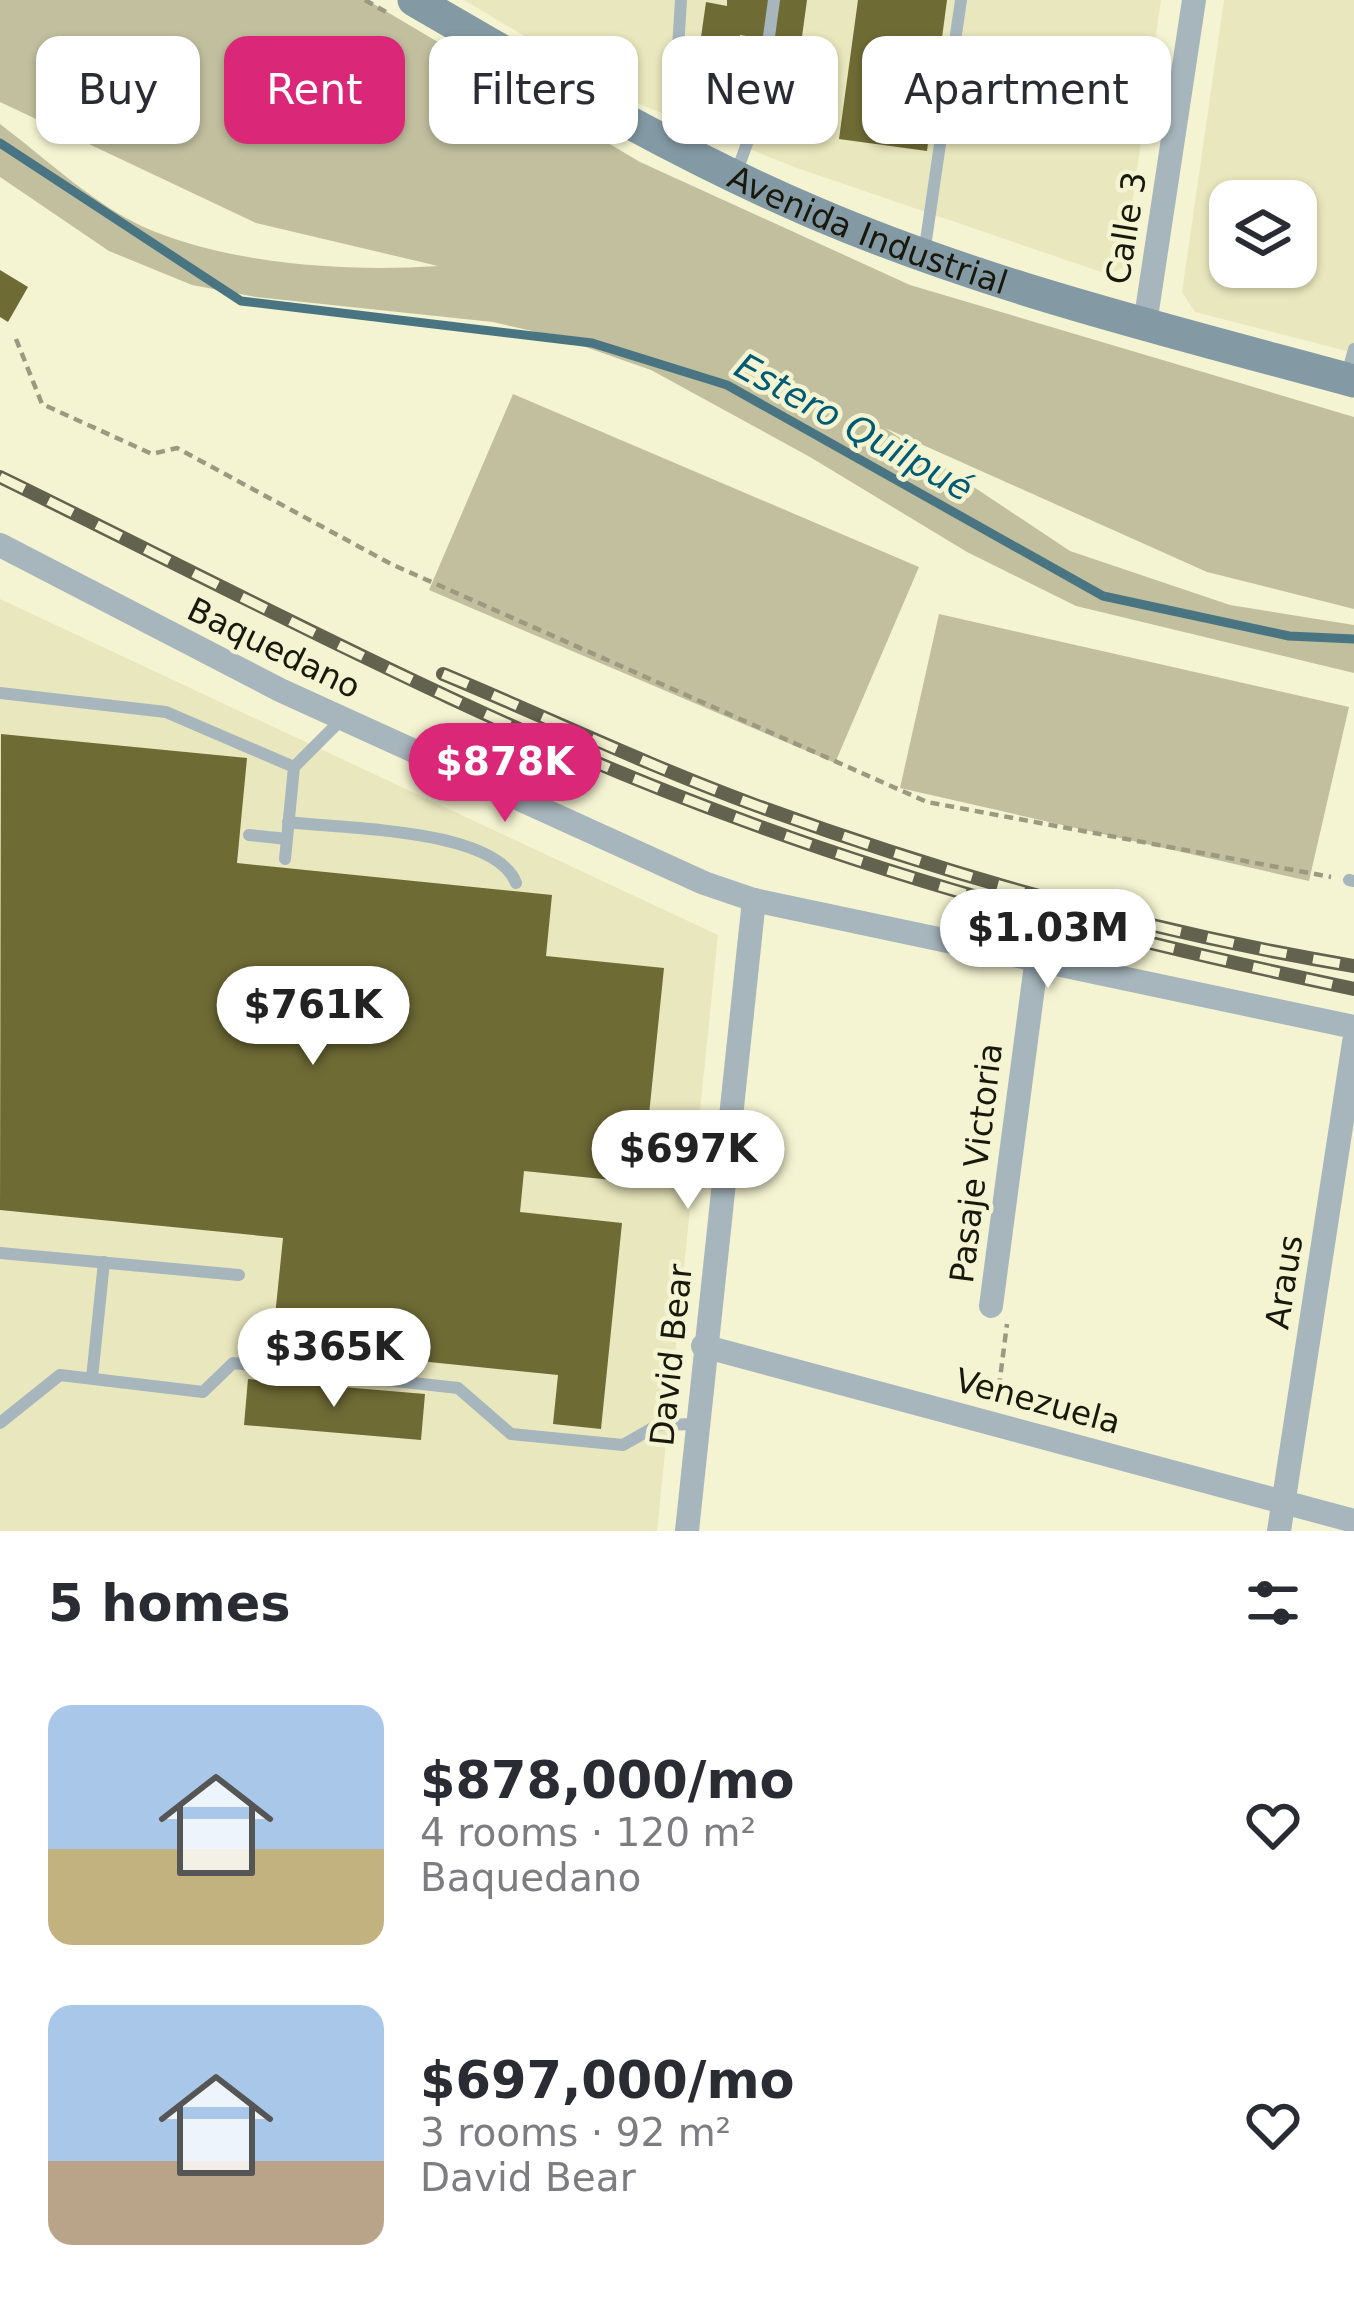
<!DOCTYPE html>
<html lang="en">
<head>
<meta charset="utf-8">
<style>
  body { margin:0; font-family:"DejaVu Sans",sans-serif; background:#f7f7f7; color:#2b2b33; height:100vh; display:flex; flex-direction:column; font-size:45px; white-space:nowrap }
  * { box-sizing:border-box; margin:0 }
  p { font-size:39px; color:#7c7c81 }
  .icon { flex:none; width:66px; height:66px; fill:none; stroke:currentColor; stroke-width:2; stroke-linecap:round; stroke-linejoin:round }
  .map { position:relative; height:1531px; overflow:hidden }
  .panel { display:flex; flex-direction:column; background:#fff; flex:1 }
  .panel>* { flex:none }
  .top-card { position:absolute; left:36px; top:36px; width:1284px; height:108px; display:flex; gap:24px }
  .fabs { position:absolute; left:1209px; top:180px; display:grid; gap:24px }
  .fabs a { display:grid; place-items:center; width:108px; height:108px; border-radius:24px; background:#fff; box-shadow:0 3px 9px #0004; font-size:60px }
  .price { position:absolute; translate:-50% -102px; padding:0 27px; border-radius:42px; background:#fff; color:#222; font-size:39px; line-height:78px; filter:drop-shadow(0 3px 6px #0008) }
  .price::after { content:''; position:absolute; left:50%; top:72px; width:36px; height:27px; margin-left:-18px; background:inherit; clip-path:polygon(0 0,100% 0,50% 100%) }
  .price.selected { background:#db2777; color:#fff }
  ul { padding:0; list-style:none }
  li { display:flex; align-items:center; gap:36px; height:300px; padding:0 48px }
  li span { display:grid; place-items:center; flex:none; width:336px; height:240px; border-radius:24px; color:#555 }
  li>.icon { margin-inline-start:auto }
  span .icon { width:144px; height:144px; fill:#fffc; stroke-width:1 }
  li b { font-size:51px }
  h2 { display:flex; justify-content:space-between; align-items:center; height:144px; padding:0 48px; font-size:51px }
  .chip { padding:0 42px; border-radius:24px; background:#fff; box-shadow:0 3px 9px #0004; font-size:42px; line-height:108px }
  .chip.selected { background:#db2777; color:#fff }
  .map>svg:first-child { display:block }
</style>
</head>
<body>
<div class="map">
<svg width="1354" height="1531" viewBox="0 0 1354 1531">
  <rect width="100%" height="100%" fill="#f5f4d2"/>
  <g fill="#e9e7bd" fill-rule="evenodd">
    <path d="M464,0H1161L1123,268L1107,274L794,167L637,103Z"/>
    <path d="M1224,0H1354V353L1195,312L1182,292ZM1230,201H1296V267H1230Z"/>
    <path d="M0,599L718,935L657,1531H0Z"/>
  </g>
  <g fill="#c1bf9e">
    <path d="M0,0H367L640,162L910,285L1354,417V609L1207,572L885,428L1070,551L1230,605L1354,625V673L1076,606L967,552L810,457L651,370L554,336L493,322L256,297L192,285L109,251L0,177V124C48,160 97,208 153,231C239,265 347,272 438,266L256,223L0,102Z"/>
    <path d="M513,394L919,567L835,763L429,590Z"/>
    <path d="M939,614L1349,707L1309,881L900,788Z"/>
  </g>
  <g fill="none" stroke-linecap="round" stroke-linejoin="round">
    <path stroke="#497583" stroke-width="9" d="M0,143L241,301L592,343L727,385L1103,596L1289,636L1354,639"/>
  </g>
  <g fill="#6f6b35">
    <path d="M727,0H807L801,44L740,35L737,57L699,51L706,2L727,6Z"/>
    <path d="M858,0H947L927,151L839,139Z"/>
    <path d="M0,270L28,287L8,322L0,317Z"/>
    <path d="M1,734L247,758L237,863L552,895L546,956L664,968L642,1183L524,1171L520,1212L622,1223L601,1429L553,1424L558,1375L272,1346L283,1238L0,1210Z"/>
    <path d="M248,1379L425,1394L421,1440L244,1425Z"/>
  </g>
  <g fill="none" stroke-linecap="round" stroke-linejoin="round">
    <g stroke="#9b9a81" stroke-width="4.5" stroke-dasharray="9 6" stroke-linecap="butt">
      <path d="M365,0L386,12"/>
      <path d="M16,339L42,404L152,454L177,448L391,564L927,802L1331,877"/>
      <path d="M997,1402L1007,1324"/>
    </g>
    <g stroke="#a7b6bd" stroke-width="12">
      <path d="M672,143L681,0"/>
      <path d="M736,174L759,110L774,0"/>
      <path d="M924,254L961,0"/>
      <path d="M1346,378L1354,349"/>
      <path d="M0,693L166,712L294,767L285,859"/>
      <path d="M294,767L342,719"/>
      <path d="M288,822C343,829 495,828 516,883"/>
      <path d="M249,835L287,839"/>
      <path d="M1349,880L1354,881"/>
      <path d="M0,1253L239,1275"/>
      <path d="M92,1378L104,1262"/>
      <path d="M0,1423L60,1375L203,1392L233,1363L458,1388L511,1434L623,1445L658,1425L697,1424"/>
    </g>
    <g stroke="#a7b6bd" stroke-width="24">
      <path d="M1145,324L1194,0"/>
      <path d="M0,545L280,690L704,883L754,900L1354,1027"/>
      <path d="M991,1306L1037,957"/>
      <path d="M703,1346L1354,1521"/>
      <path d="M687,1531L754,900"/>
      <path d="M1279,1531L1354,1042"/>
    </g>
    <path stroke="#839aa4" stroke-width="33" id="s1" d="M414,0C545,76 676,154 815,213C988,287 1174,332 1354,381"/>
    <defs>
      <g id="rail">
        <path d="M0,477C244,596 486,727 742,820C941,894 1146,945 1354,989"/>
        <path d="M443,674C546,717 649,766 755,805C949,876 1150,932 1354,966"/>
      </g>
    </defs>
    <use href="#rail" stroke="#63624f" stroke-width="14"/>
    <use href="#rail" stroke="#f5f4d2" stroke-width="9" stroke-dasharray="27" stroke-linecap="butt"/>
  </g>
  <circle fill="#89875e" cx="371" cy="127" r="10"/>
  <g text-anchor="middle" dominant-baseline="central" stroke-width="9" stroke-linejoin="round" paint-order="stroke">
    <g font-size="33" fill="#19180c" stroke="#f5f4d2">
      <text stroke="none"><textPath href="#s1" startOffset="510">Avenida Industrial</textPath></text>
      <text transform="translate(1126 228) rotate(-81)">Calle 3</text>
      <text transform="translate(274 648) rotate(26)">Baquedano</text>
      <text transform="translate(976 1163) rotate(-83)">Pasaje Victoria</text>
      <text transform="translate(1284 1282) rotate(-81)">Araus</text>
      <text transform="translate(671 1355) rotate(-84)">David Bear</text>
      <text transform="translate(1038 1401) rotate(15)">Venezuela</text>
    </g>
    <g font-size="36" font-style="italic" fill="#005a74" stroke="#f5f4d2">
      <text transform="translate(854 427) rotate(29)">Estero Quilpué</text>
    </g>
  </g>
</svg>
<div class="fabs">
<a><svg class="icon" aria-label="layers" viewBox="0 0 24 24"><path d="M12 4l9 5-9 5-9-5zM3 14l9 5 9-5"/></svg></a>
</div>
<b class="price selected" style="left:505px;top:825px">$878K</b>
<b class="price" style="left:1048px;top:991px">$1.03M</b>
<b class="price" style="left:313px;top:1068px">$761K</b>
<b class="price" style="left:688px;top:1212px">$697K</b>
<b class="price" style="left:334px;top:1410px">$365K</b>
<div class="top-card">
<a class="chip">Buy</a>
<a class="chip selected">Rent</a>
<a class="chip">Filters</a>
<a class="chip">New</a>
<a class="chip">Apartment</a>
</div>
</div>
<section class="panel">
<h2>5 homes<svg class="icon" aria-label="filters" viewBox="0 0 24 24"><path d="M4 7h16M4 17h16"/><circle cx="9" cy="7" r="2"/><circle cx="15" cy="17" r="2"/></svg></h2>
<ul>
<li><span style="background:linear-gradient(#a9c7e8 60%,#c2b280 0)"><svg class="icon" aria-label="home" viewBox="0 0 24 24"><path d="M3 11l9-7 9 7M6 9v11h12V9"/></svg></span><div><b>$878,000/mo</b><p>4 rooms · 120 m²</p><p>Baquedano</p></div><svg class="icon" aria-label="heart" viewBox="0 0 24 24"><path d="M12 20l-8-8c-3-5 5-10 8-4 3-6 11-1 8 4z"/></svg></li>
<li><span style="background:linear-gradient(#a9c7e8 65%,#b9a48a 0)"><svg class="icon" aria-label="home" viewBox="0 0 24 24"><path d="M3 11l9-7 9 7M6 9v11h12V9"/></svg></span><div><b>$697,000/mo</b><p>3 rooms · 92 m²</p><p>David Bear</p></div><svg class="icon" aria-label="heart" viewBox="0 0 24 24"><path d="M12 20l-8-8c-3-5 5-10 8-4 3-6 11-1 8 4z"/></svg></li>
</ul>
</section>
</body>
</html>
